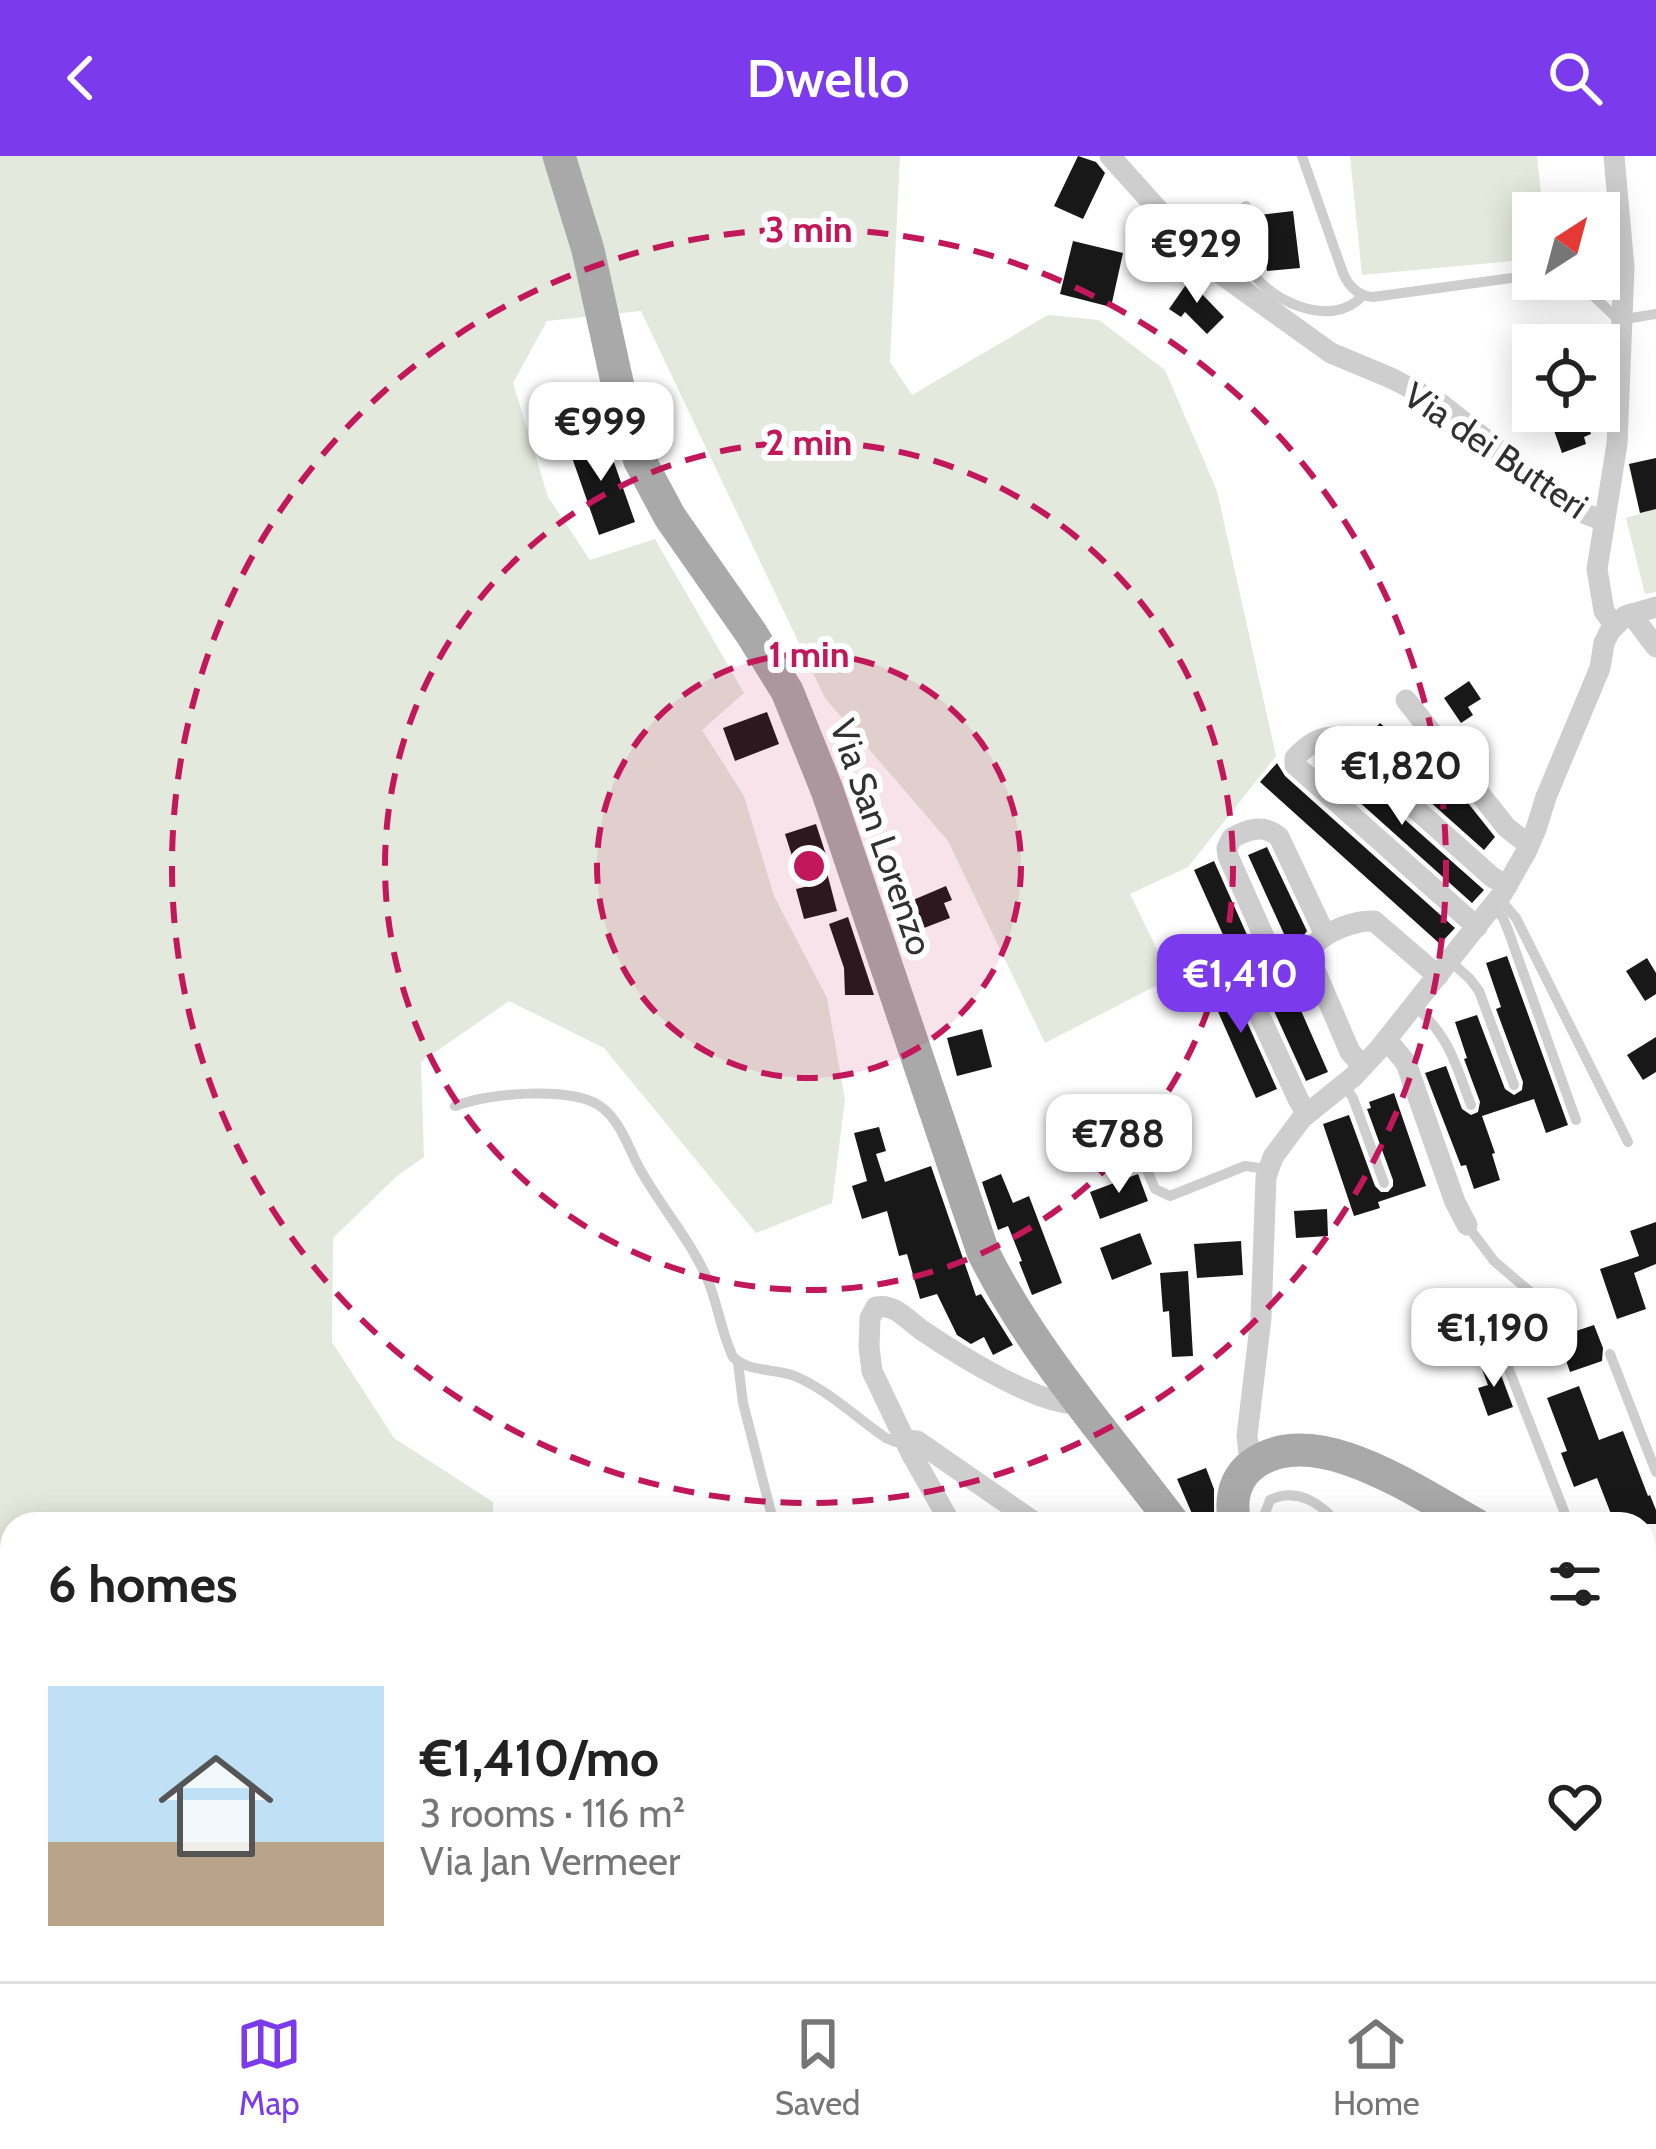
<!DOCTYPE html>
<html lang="en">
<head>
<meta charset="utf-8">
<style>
  body { margin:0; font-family:Cabin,sans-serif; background:#f2f2f2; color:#222; height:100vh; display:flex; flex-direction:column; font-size:45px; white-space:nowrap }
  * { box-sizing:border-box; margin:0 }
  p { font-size:39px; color:#767676 }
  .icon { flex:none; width:66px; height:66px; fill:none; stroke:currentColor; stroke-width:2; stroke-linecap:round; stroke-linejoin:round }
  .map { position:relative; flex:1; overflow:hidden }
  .details { position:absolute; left:0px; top:1356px; width:1656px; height:471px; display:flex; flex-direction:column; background:#fff; border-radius:36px 36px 0 0; box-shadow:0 6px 30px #0003 }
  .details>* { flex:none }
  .needle { width:78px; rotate:36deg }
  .controls { position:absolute; left:1512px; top:36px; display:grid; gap:24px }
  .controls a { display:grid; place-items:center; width:108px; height:108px; border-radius:0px; background:#fff; box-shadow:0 6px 30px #0003; font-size:60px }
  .price { position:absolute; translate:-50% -102px; padding:0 27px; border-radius:24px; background:#fff; color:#222; font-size:39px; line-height:78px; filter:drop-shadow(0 3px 6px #0008) }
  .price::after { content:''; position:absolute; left:50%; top:72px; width:36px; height:27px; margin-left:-18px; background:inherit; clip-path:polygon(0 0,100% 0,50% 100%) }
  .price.current { background:#7c3aed; color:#fff }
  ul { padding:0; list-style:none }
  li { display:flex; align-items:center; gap:36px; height:300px; padding:0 48px }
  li+li { border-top:3px solid #e0e0e0 }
  li span { display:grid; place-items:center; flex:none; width:336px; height:240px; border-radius:0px; color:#555 }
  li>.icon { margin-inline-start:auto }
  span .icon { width:144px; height:144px; fill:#fffc; stroke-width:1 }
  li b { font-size:51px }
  h2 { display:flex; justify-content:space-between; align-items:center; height:144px; padding:0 48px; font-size:51px }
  header { display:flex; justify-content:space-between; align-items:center; height:156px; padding:0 48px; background:#7c3aed; color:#fff; font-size:54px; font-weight:600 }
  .dock { display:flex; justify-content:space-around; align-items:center; height:168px; border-top:3px solid #e0e0e0; background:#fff; font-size:33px; color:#767676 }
  .dock a { display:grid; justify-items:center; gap:6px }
  .dock .current { color:#7c3aed }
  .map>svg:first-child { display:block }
</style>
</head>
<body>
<header><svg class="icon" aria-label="back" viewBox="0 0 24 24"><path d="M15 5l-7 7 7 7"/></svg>Dwello<svg class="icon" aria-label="search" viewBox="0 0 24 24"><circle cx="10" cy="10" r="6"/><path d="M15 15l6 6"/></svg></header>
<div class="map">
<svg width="1656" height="1825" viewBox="0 0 1656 1825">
  <rect width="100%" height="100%" fill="#fff"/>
  <g fill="#e4e9dd">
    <path d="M0,0H548L593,160L547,165L513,227L548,341L590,404L655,383L744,537L702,574L744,640L774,740L827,842L845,944L832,1047L756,1077L604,892L509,845L421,906L424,1001L397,1020L333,1082L332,1186L394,1282L493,1346V1368H12V1815H1087L1090,1825H0Z"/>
    <path d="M568,0H900L890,206L912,239L1048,159L1099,164L1165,214L1217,335L1276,600L1188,711L1130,738L1171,822L1045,887L948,685L825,542L641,155L611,158Z"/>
    <path d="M1350,0H1537L1543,57H1533V103L1362,119Z"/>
    <path d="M1656,302V436L1645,438L1626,362L1640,358L1628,308Z"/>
  </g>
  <g fill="#181818">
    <path d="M1078,0L1096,6L1105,17L1083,63L1054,50Z"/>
    <path d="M1293,55L1300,112L1267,115L1260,59Z"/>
    <path d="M1073,85L1123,97L1111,151L1060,138Z"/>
    <path d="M1192,120L1204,129L1199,135L1224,161L1207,178L1185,156L1181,161L1169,153Z"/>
    <path d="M1547,255H1583L1591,278L1584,281L1586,288L1562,297Z"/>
    <path d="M604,278L635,366L599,379L568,290Z"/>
    <path d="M1656,302V353L1640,357L1629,308Z"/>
    <path d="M1469,525L1481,543L1468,551L1473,559L1461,567L1444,542Z"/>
    <path d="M767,556L779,588L735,605L723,572Z"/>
    <path d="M1380,567L1464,642L1495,681L1484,694L1363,586Z"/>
    <path d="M1330,597L1484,734L1472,747L1319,610Z"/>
    <path d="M1277,607L1285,620L1455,772L1440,788L1260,626Z"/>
    <path d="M816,668L829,708L825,709L837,755L804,763L796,733L813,729L805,699L793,703L785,678Z"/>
    <path d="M1267,691L1307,775L1301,783L1289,789L1248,699Z"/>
    <path d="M1214,705L1252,790L1260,797L1264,805L1277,800L1328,916L1306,925L1253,809L1247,802L1233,801L1194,714Z"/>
    <path d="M946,730L952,744L944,747L950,762L924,772L913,744Z"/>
    <path d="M848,761L874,839H845L844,812L829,768Z"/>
    <path d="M1507,800L1568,969L1546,977L1534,943L1482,960L1495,997L1492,998L1500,1024L1474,1033L1466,1009L1461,1010L1425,917L1446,910L1462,953L1471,959L1478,956L1480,946L1464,903L1467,902L1455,866L1477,859L1505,933L1514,939L1522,934L1523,926L1496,853L1501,851L1486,807Z"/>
    <path d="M1647,802L1656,817V838L1645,845L1626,815Z"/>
    <path d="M1225,817L1277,933L1256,942L1205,826Z"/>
    <path d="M982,873L992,911L957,920L947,882Z"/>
    <path d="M1656,881V916L1643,924L1627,899Z"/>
    <path d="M1394,937L1426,1030L1378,1046L1380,1052L1354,1060L1323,968L1349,959L1375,1030L1381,1036H1388L1393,1030V1024L1367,953L1371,952L1369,946Z"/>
    <path d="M879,971L886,995L876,998L885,1026L931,1010L976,1140L981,1138L1013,1189L993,1199L984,1181L971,1188L957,1179L937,1138L920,1143L907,1098L899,1100L887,1055L862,1063L852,1030L867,1025L854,977Z"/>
    <path d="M1001,1018L1013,1047L1029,1040L1062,1127L1032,1139L1019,1106L1022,1105L1008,1070L998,1074L982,1026Z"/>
    <path d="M1138,1018L1148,1045L1100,1063L1090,1036Z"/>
    <path d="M1327,1053L1328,1080L1296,1082L1294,1055Z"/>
    <path d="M1656,1066V1108L1634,1117L1646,1153L1617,1163L1600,1113L1639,1100L1630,1075Z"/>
    <path d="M1140,1077L1152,1108L1112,1124L1100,1092Z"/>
    <path d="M1241,1085L1243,1119L1197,1122L1194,1088Z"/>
    <path d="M1188,1115L1193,1200L1172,1201L1169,1155L1163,1156L1160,1117Z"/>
    <path d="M1560,1138L1573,1176L1594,1169L1603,1192L1602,1205L1570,1216L1554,1169L1519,1181L1511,1155Z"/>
    <path d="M1439,1165L1451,1200L1427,1208L1415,1174Z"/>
    <path d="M1495,1203L1513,1251L1488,1260L1478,1232L1488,1229L1480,1208Z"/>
    <path d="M1579,1230L1599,1284L1623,1275L1648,1340L1650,1339L1656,1354V1368H1622L1617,1356L1611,1358L1597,1322L1574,1331L1561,1297L1567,1295L1547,1242Z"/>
    <path d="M1206,1312L1214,1333V1368H1202L1198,1358L1193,1360L1177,1323Z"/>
  </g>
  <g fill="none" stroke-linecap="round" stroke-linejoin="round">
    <g stroke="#cecece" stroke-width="10">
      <path d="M1302,0L1343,117C1349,131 1358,140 1373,141L1533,119"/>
      <path d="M1246,50C1246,68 1241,92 1248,108C1262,143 1332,175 1362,140"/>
      <path d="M1575,123L1619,164L1656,158"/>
      <path d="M1499,742L1516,762L1628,986"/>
      <path d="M1493,751L1503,762L1508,774L1576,964"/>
      <path d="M1450,805L1470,823L1479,835L1514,929"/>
      <path d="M1414,849C1451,883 1454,905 1471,949"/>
      <path d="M1344,929L1353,942L1384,1027"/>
      <path d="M455,950C487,937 571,930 600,950C622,965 630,998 644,1020C664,1054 691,1086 707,1122C718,1148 721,1176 733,1201C751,1218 775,1211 797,1221C829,1235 857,1262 886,1282L896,1286L905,1284"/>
      <path d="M1144,1007L1155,1033L1170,1040L1245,1010L1267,1013"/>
      <path d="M1467,1069L1494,1105L1534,1139"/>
      <path d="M1501,1193L1569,1368"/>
      <path d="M1610,1198L1656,1316"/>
      <path d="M738,1207L743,1247L774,1368"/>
      <path d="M1261,1368L1270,1344C1297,1331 1321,1347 1338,1368"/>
      <path d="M1320,1815L1321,1818L1329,1815"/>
      <path d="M1617,1825L1619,1815"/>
    </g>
    <g stroke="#cecece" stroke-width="21">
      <path d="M1110,0L1171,68L1218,116L1331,197L1391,222L1441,248L1573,353L1604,365"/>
      <path d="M1631,458L1656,491"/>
      <path d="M1614,469L1604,455L1597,413L1617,288L1624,111L1614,0"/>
      <path d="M1406,544L1506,671L1529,689"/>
      <path d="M1477,771L1295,609V602C1305,591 1319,580 1335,581L1492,721L1507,730"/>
      <path d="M1265,783L1228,700L1227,692L1232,682C1248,673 1264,668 1279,681L1325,779"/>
      <path d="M1239,815L1298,943L1307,958"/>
      <path d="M1387,884L1406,907L1455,1046L1467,1069"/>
      <path d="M1363,910L1350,896L1311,805L1314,789C1327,775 1355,764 1374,765L1438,820"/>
      <path d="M905,1284L917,1285L1037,1368"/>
      <path d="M1255,1307L1249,1297L1247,1280L1261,1162L1266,1021L1273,1001L1302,962L1353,921L1379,893L1502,738L1526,696L1536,673L1546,641L1600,512L1604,487L1610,475L1625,460L1656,451"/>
      <path d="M951,1368L911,1297L872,1215L869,1191L870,1162L876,1151C895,1147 908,1165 923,1175C954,1196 1048,1256 1083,1247"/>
      <path d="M1111,1815L1114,1825"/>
      <path d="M1238,1815L1240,1825"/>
      <path d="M1350,1815L1352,1825"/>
      <path d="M1369,1825L1384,1821"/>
    </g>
    <g stroke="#a9a9a9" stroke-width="33">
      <path d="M559,0L588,94L621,244L640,305L670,361L751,477L787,535L827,634L983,1096C1032,1195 1108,1280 1174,1368"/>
      <path d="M1235,1368C1230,1346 1233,1324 1252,1309C1314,1262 1419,1338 1475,1368"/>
      <path d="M1644,1442L1656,1444"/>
    </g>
  </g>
  <circle cx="809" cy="710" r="212" fill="#c2185b" fill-opacity=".12"/>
  <g fill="none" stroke="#c2185b" stroke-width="6" stroke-dasharray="21 15">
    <circle cx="809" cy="710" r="212"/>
    <circle cx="809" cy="710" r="424"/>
    <circle cx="809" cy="710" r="637"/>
  </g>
  <g text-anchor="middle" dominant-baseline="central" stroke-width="12" stroke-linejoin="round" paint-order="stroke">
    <g font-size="36" fill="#313131" stroke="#fff">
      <text transform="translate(1496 294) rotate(34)">Via dei Butteri</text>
      <text transform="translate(882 681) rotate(71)">Via San Lorenzo</text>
    </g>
  </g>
  <circle cx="809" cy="710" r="18" fill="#c2185b" stroke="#fff" stroke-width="6"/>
  <g font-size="36" text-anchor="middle" font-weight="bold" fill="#c2185b" stroke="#fff" stroke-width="12" stroke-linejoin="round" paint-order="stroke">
    <text x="809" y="86">3 min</text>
    <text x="809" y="299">2 min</text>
    <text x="809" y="511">1 min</text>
  </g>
</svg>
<div class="controls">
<a><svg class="needle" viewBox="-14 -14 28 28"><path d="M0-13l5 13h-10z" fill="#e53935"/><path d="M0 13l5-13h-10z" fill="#767676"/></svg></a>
<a><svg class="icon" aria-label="locate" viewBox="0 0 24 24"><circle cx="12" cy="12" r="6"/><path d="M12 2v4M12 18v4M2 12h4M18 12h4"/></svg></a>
</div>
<b class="price" style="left:1197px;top:150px">€929</b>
<b class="price" style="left:601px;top:328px">€999</b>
<b class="price" style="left:1402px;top:672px">€1,820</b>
<b class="price current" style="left:1241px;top:880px">€1,410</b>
<b class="price" style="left:1119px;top:1040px">€788</b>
<b class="price" style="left:1494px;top:1234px">€1,190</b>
<section class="details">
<h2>6 homes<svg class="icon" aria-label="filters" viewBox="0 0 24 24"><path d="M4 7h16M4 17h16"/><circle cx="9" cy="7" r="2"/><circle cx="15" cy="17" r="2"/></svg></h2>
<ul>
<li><span style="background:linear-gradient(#bfe0f5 65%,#b9a48a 0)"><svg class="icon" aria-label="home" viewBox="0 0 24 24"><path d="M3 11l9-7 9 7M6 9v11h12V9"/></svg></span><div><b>€1,410/mo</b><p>3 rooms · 116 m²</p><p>Via Jan Vermeer</p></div><svg class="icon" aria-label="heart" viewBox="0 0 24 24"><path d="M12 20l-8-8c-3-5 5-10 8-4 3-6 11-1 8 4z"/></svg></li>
</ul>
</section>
</div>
<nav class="dock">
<a class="current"><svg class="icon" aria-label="map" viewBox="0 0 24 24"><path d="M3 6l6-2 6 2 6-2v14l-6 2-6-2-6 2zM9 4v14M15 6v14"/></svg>Map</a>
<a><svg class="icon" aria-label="saved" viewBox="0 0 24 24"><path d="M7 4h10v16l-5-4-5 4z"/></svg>Saved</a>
<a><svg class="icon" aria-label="home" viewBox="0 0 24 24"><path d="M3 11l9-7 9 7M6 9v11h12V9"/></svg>Home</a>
</nav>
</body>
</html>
